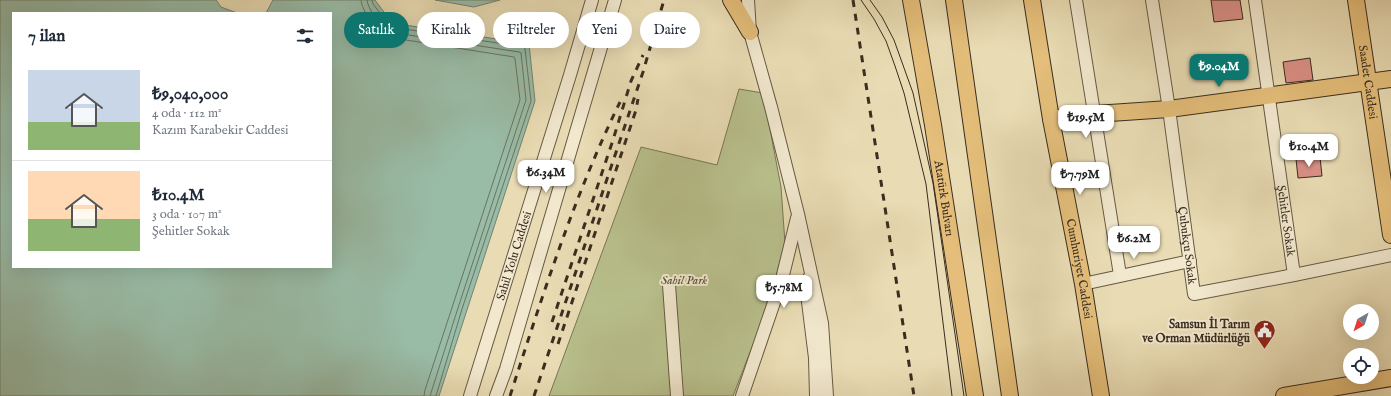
<!DOCTYPE html>
<html lang="tr">
<head>
<meta charset="utf-8">
<style>
  body { margin:0; font-family:"IM FELL English",serif; background:#f2f2f3; color:#1f2937; height:100vh; display:flex; flex-direction:column; font-size:15px; white-space:nowrap }
  * { box-sizing:border-box; margin:0 }
  p { font-size:13px; color:#747a83 }
  .icon { flex:none; width:22px; height:22px; fill:none; stroke:currentColor; stroke-width:2; stroke-linecap:round; stroke-linejoin:round }
  .map { position:relative; flex:1; overflow:hidden }
  .drawer { position:absolute; left:12px; top:12px; width:320px; height:256px; display:flex; flex-direction:column; background:#fff; border-radius:0px; box-shadow:0 4px 16px #0002 }
  .drawer>* { flex:none }
  .guide { position:absolute; left:344px; top:12px; width:380px; height:36px; display:flex; gap:8px }
  .needle { width:26px; rotate:219deg }
  .controls { position:absolute; left:1343px; top:304px; display:grid; gap:8px }
  .controls a { display:grid; place-items:center; width:36px; height:36px; border-radius:50%; background:#fff; box-shadow:0 4px 16px #0002; font-size:20px }
  .price { position:absolute; translate:-50% -34px; padding:0 9px; border-radius:8px; background:#fff; color:#222; font-size:13px; line-height:26px; filter:drop-shadow(0 1px 2px #0008) }
  .price::after { content:''; position:absolute; left:50%; top:24px; width:12px; height:9px; margin-left:-6px; background:inherit; clip-path:polygon(0 0,100% 0,50% 100%) }
  .price.selected { background:#0f766e; color:#fff }
  ul { padding:0; list-style:none }
  li { display:flex; align-items:center; gap:12px; height:100px; padding:0 16px }
  li+li { border-top:1px solid #e0e1e3 }
  li span { display:grid; place-items:center; flex:none; width:112px; height:80px; border-radius:0px; color:#555 }
  li>.icon { margin-inline-start:auto }
  span .icon { width:48px; height:48px; fill:#fffc; stroke-width:1 }
  li b { font-size:17px }
  h2 { display:flex; justify-content:space-between; align-items:center; height:48px; padding:0 16px; font-size:17px }
  .chip { padding:0 14px; border-radius:18px; background:#fff; box-shadow:0 4px 16px #0002; font-size:14px; line-height:36px }
  .chip.selected { background:#0f766e; color:#fff }
  .map>svg:first-child { display:block }
</style>
</head>
<body>
<div class="map">
<svg width="1391" height="396" viewBox="0 0 1391 396">
  <rect width="100%" height="100%" fill="#e9dcb4"/>
  <filter id="stains"><feTurbulence type="fractalNoise" baseFrequency=".005" numOctaves="4"/><feColorMatrix values="0 0 0 0 .2 0 0 0 0 .09 0 0 0 0 .02 0 0 0 .5 -.17"/></filter>
  <radialGradient id="worn" r=".72"><stop offset=".6" stop-color="#630" stop-opacity="0"/><stop offset="1" stop-color="#630" stop-opacity=".3"/></radialGradient>
  <path fill="#b8c08c" stroke="#797656" d="M739,89L763,93L781,187L785,243L768,306L733,396H549L641,147L717,165Z"/>
  <g fill="#99bca7" stroke="#738371">
    <path d="M0,0H216L221,7L237,13H13V267H331V13H262H266L273,0H375L392,23L529,44L535,101L439,396H0Z"/>
    <path d="M435,0H500L474,7Z"/>
  </g>
  <g fill="none" stroke-linecap="round" stroke-linejoin="round">
    <g stroke="#6a7464" stroke-width="1">
      <path d="M361,0C361,10 378,33 387,37L514,57L515,59L520,100L425,390L424,396"/>
      <path d="M367,0C367,8 382,28 389,32L519,52L521,53L526,100L458,308L430,396"/>
      <path d="M372,0L373,4L391,27L524,47L525,49L531,101L462,309L436,396"/>
    </g>
  </g>
  <g fill="#db9087" stroke="#3a2d20">
    <path d="M1211,0H1240L1243,19L1214,22Z"/>
    <path d="M1310,58L1313,80L1286,83L1283,62Z"/>
    <path d="M1320,157L1322,176L1298,178L1296,159Z"/>
  </g>
  <g fill="none" stroke-linecap="round" stroke-linejoin="round">
    <defs>
      <g id="minor">
        <path d="M748,0L750,32L771,107L798,214L822,323L827,396"/>
        <path d="M1076,0L1120,275"/>
        <path id="s1" d="M1152,0L1169,109L1194,294L1294,275L1391,255"/>
        <path id="s2" d="M1255,0L1294,275"/>
        <path d="M809,278L807,294L815,358L816,396"/>
        <path d="M1083,284L1190,261"/>
        <path d="M669,285L677,396"/>
        <path id="s3" d="M470,396L570,75L592,0"/>
        <path d="M496,396L506,369L615,0"/>
        <path d="M742,396L782,279L797,218"/>
      </g>
      <g id="major">
        <path d="M731,0L750,32"/>
        <path id="s4" d="M911,0L933,125L975,396"/>
        <path d="M954,0L1010,396"/>
        <path id="s5" d="M1032,0L1051,119L1083,284L1101,396"/>
        <path id="s6" d="M1356,0L1391,235"/>
        <path d="M1051,119L1095,114L1169,109L1391,79"/>
        <path d="M1284,396L1391,378"/>
      </g>
    </defs>
    <use href="#minor" stroke="#665945" stroke-width="14"/>
    <use href="#major" stroke="#3a2d20" stroke-width="18"/>
    <use href="#minor" stroke="#f1e8ce" stroke-width="12"/>
    <use href="#major" stroke="#e4be7a" stroke-width="16"/>
    <g stroke="#3a2d20" stroke-width="1">
      <path d="M861,0L874,19L886,41L895,66L904,93L926,184L952,396"/>
      <path d="M870,0L882,17L894,40L913,93L933,183L964,396"/>
    </g>
    <g stroke="#3a2d20" stroke-width="3" stroke-dasharray="7 7" stroke-linecap="butt">
      <path d="M853,0L914,396"/>
      <path d="M552,322L613,140L631,81L643,55"/>
      <path d="M558,344L636,110L638,99"/>
      <path d="M510,396C542,297 574,196 620,102"/>
      <path d="M534,396L643,72L664,0"/>
    </g>
  </g>
  <defs>
    <symbol id="civic-pin" viewBox="-11 -11 22 30"><path d="M0 17L-7.5 6A9.5 9.5 0 1 1 7.5 6Z" fill="#8f2418" stroke="#f1e8ce"/><path d="M-.6-6.5H3V-4.5H.6V-3L4-1V1h2V6H-6V1h2V-1L-.6-3ZM-1.2 2.5V6h2.4V2.5Z" fill="#fff"/></symbol>
  </defs>
  <g fill-rule="evenodd">
    <use href="#civic-pin" x="1252" y="318" width="25" height="34"/>
  </g>
  <g text-anchor="middle" dominant-baseline="central" stroke-width="4" stroke-linejoin="round" paint-order="stroke">
    <g font-size="12" fill="#3a2d20" stroke="#f1e8ce">
      <text stroke="none"><textPath href="#s6" startOffset="83">Saadet Caddesi</textPath></text>
      <text stroke="none"><textPath href="#s4" startOffset="201">Atatürk Bulvarı</textPath></text>
      <text stroke="none"><textPath href="#s2" startOffset="223">Şehitler Sokak</textPath></text>
      <text stroke="none"><textPath href="#s1" startOffset="248">Çubukçu Sokak</textPath></text>
      <text stroke="none"><textPath href="#s3" startOffset="147">Sahil Yolu Caddesi</textPath></text>
      <text stroke="none"><textPath href="#s5" startOffset="273">Cumhuriyet Caddesi</textPath></text>
    </g>
    <g font-size="12" font-style="italic" fill="#534a36" stroke="#f1e8ce">
      <text x="684" y="280">Sahil Park</text>
    </g>
    <g font-size="12" font-weight="bold" fill="#3a2d20" stroke="#f1e8ce" text-anchor="end">
      <text x="1250" y="324">Samsun İl Tarım<tspan x="1250" dy="14">ve Orman Müdürlüğü</tspan></text>
    </g>
  </g>
  <rect width="100%" height="100%" filter="url(#stains)"/>
  <rect width="100%" height="100%" fill="url(#worn)"/>
</svg>
<div class="controls">
<a><svg class="needle" viewBox="-14 -14 28 28"><path d="M0-13l5 13h-10z" fill="#e53935"/><path d="M0 13l5-13h-10z" fill="#747a83"/></svg></a>
<a><svg class="icon" aria-label="locate" viewBox="0 0 24 24"><circle cx="12" cy="12" r="6"/><path d="M12 2v4M12 18v4M2 12h4M18 12h4"/></svg></a>
</div>
<b class="price selected" style="left:1219px;top:88px">₺9.04M</b>
<b class="price" style="left:1086px;top:139px">₺19.5M</b>
<b class="price" style="left:1309px;top:168px">₺10.4M</b>
<b class="price" style="left:546px;top:194px">₺6.34M</b>
<b class="price" style="left:1080px;top:196px">₺7.79M</b>
<b class="price" style="left:1134px;top:260px">₺6.2M</b>
<b class="price" style="left:784px;top:309px">₺5.78M</b>
<div class="guide">
<a class="chip selected">Satılık</a>
<a class="chip">Kiralık</a>
<a class="chip">Filtreler</a>
<a class="chip">Yeni</a>
<a class="chip">Daire</a>
</div>
<section class="drawer">
<h2>7 ilan<svg class="icon" aria-label="filters" viewBox="0 0 24 24"><path d="M4 7h16M4 17h16"/><circle cx="9" cy="7" r="2"/><circle cx="15" cy="17" r="2"/></svg></h2>
<ul>
<li><span style="background:linear-gradient(#c9d6e8 65%,#8fb573 0)"><svg class="icon" aria-label="home" viewBox="0 0 24 24"><path d="M3 11l9-7 9 7M6 9v11h12V9"/></svg></span><div><b>₺9,040,000</b><p>4 oda · 112 m²</p><p>Kazım Karabekir Caddesi</p></div></li>
<li><span style="background:linear-gradient(#ffd9b3 60%,#8fb573 0)"><svg class="icon" aria-label="home" viewBox="0 0 24 24"><path d="M3 11l9-7 9 7M6 9v11h12V9"/></svg></span><div><b>₺10.4M</b><p>3 oda · 107 m²</p><p>Şehitler Sokak</p></div></li>
</ul>
</section>
</div>
</body>
</html>
